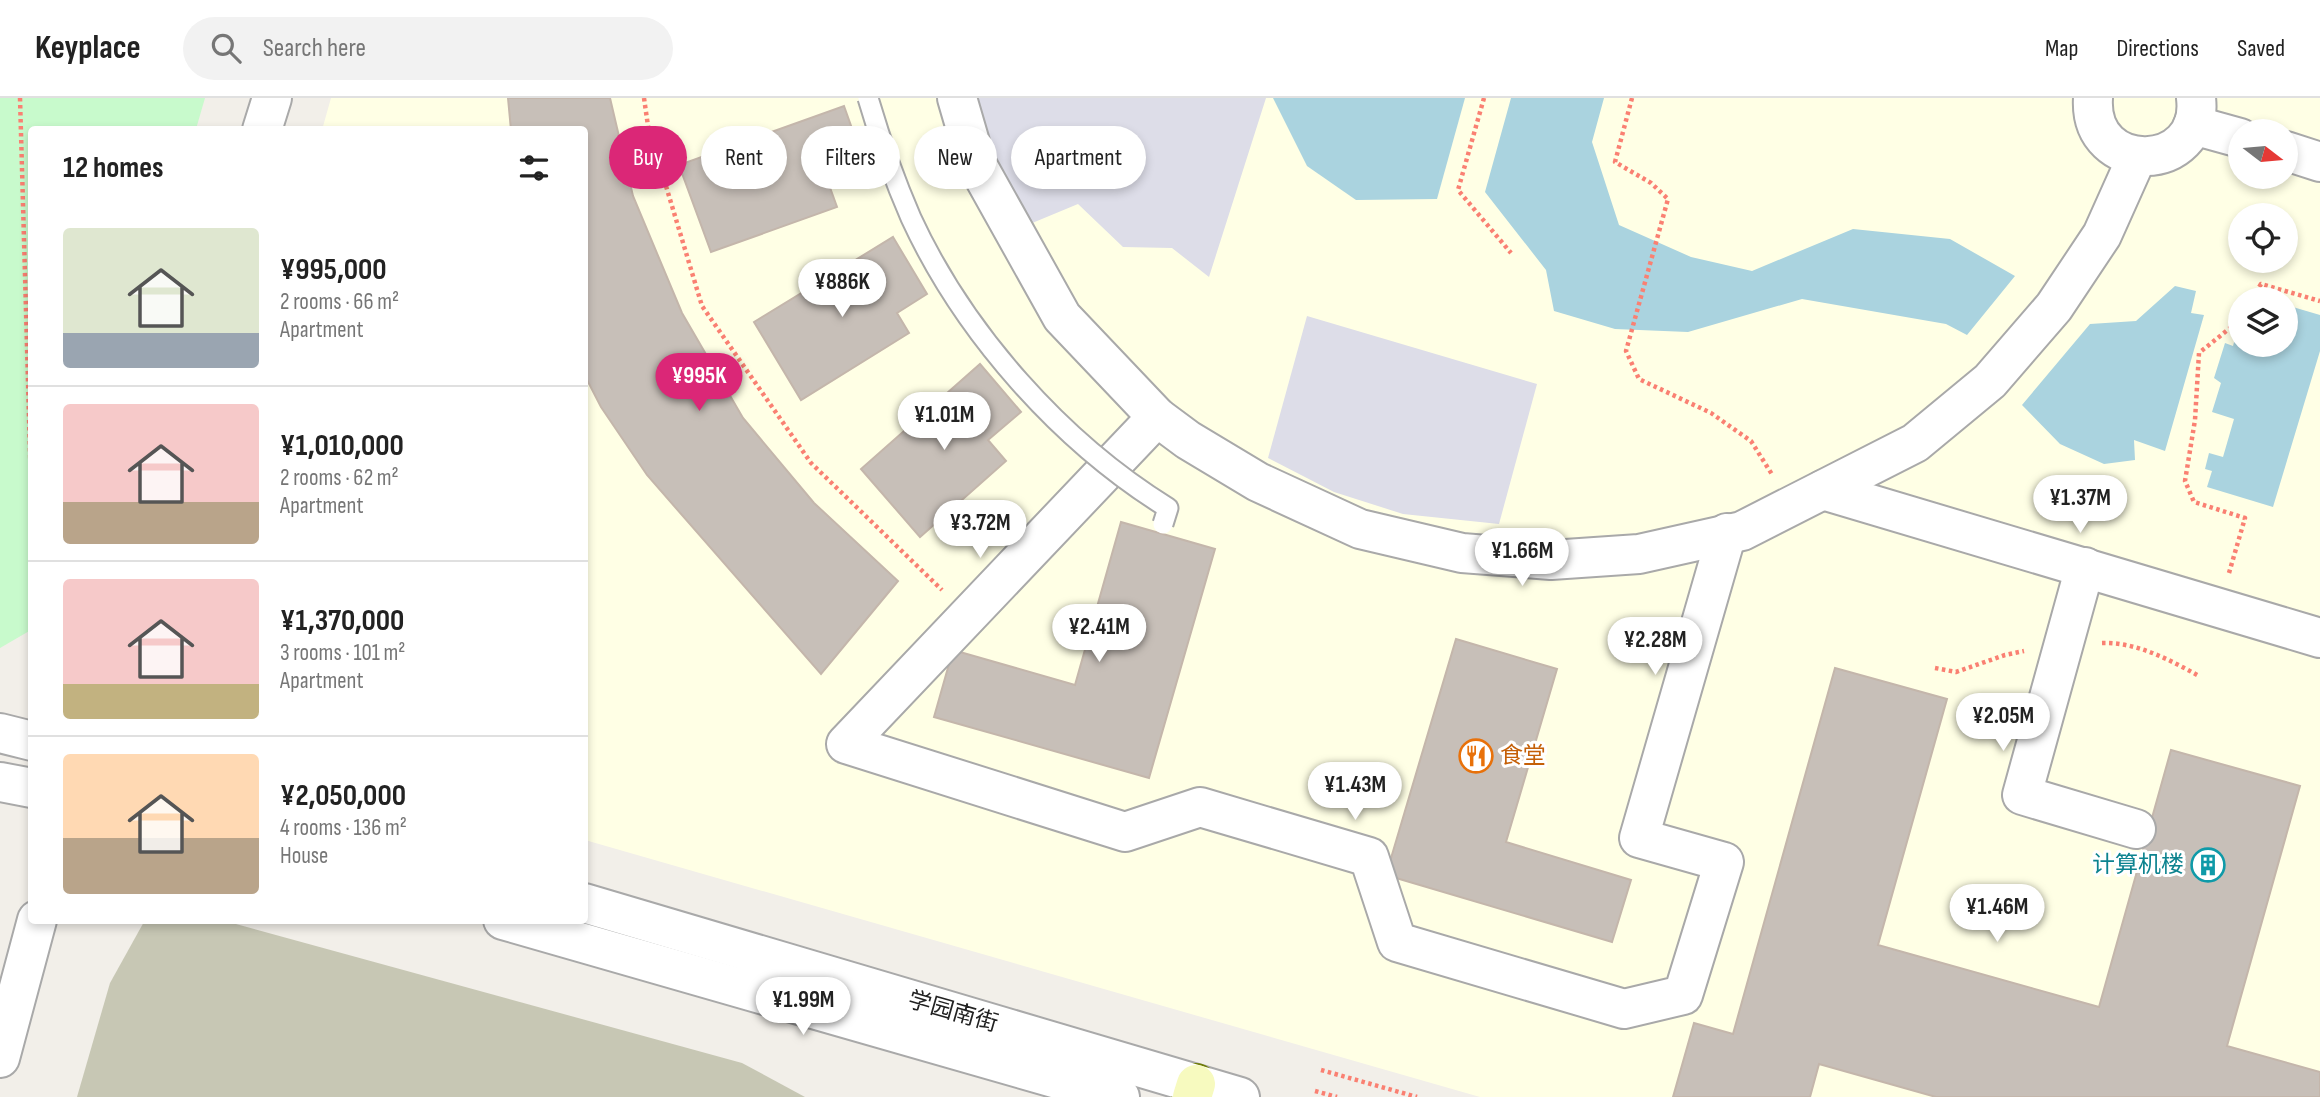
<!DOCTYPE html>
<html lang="en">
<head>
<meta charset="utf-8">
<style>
  body { margin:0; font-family:"Sofia Sans Condensed","Noto Sans SC",sans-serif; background:#f2f2f2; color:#222; height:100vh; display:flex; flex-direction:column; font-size:26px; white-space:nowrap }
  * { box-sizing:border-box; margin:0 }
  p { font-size:23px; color:#767676 }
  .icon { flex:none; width:38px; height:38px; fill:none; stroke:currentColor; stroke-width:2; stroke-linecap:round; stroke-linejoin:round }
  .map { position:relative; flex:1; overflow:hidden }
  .drawer { position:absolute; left:28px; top:28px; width:560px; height:798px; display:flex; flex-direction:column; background:#fff; border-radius:7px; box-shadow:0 4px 10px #0003 }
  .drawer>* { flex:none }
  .top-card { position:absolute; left:609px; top:28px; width:665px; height:63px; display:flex; gap:14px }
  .needle { width:46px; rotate:106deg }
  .fabs { position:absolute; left:2228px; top:21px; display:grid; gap:14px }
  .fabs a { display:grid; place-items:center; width:70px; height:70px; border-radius:50%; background:#fff; box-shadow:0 4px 10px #0003; font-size:35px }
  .price { position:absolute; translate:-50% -60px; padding:0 16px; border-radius:24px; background:#fff; color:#222; font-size:23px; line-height:46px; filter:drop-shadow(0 2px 4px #0008) }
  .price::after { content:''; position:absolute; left:50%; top:42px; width:21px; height:16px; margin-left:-10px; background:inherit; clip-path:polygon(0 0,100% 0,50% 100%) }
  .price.on { background:#db2777; color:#fff }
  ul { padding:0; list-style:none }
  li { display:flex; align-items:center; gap:21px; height:175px; padding:0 35px }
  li+li { border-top:2px solid #e0e0e0 }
  li span { display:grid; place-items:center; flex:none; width:196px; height:140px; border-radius:7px; color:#555 }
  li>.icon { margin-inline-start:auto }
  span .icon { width:84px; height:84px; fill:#fffc; stroke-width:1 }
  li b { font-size:30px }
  h2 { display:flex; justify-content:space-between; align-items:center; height:84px; padding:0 35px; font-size:30px }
  .pill { padding:0 24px; border-radius:32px; background:#fff; box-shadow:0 4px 10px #0003; font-size:24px; line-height:63px }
  .pill.on { background:#db2777; color:#fff }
  header { display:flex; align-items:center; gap:42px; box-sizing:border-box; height:98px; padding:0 35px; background:#fff; border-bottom:2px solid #e0e0e0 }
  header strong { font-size:33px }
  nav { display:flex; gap:38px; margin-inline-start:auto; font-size:24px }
  .search { width:490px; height:63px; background:#f2f2f2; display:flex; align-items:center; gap:18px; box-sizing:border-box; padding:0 24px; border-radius:38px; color:#767676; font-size:26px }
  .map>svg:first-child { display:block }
</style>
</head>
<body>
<header>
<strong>Keyplace</strong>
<div class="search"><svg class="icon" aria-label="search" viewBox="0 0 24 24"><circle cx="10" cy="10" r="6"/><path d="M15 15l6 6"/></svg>Search here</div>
<nav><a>Map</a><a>Directions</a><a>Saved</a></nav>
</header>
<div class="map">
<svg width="2320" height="999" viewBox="0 0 2320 999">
  <rect width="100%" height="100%" fill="#f2efe9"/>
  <path fill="#ffffe5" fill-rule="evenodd" d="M331,0H2320V999H1480L585,742L584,32H322ZM2240,33H2286V79H2240ZM2240,117H2286V163H2240ZM2240,201H2286V247H2240Z"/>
  <path fill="#c7c7b4" d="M145,822L225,823L742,965L805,999H77L110,885Z"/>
  <path fill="#c8facc" d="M0,0H205L196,31L32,32L31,532L0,550Z"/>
  <g fill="#dddde8">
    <path d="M957,0H1266L1209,179L1172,150L1123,149L1078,106L1013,133Z"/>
    <path d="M1307,218L1537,286L1499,426L1403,416L1334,394L1268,360Z"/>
  </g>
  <g fill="#aad3df">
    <path d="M1273,0H1465L1437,101L1356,102L1307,68Z"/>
    <path d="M1511,0H1604L1592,44L1619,127L1691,159L1752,173L1853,131L1950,141L2015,178L1967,237L1946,226L1802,201L1688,234L1615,231L1554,213L1546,172L1485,94Z"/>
    <path d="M2175,188L2196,193L2191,215L2204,217L2165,353L2134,342L2135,362L2104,366L2060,346L2022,307L2090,226L2136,223Z"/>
    <path d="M2286,207L2320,217V253L2273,409L2207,389L2212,373L2205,371L2209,355L2223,359L2234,321L2212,314L2221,285L2214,280L2225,245L2233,248L2236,237L2240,238V247H2286Z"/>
  </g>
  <g fill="#c7bfb8" stroke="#c4b6ab" stroke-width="2">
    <path d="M508,0H610L633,98L682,215L743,320L814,405L898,483L821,576L647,377L601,309L584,276V32H511Z"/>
    <path d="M844,8L866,70L828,84L837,109L711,154L679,67Z"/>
    <path d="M893,139L927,196L897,215L909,235L801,302L754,224Z"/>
    <path d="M980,266L1021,314L988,342L1006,363L920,439L861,371Z"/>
    <path d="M1121,424L1215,451L1149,680L934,619L953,552L1075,587Z"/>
    <path d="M1456,541L1557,571L1506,744L1631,782L1612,844L1386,777Z"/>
    <path d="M1835,570L1947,601L1878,847L2099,909L2171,652L2300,688L2227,948L2320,974V999H1936L1819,966L1810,999H1673L1694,925L1733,936Z"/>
  </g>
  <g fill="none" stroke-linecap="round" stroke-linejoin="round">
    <defs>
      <g id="minor">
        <path d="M957,0L976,65L1062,219L1157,319L1188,342L1258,384L1360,431L1462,455L1551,462L1639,456L1742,433L1915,345L1990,283L2054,209L2102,137L2137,59"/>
        <path d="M2093,0C2088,80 2205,75 2196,0"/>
        <path d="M2193,27L2240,40"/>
        <path d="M2286,53L2320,64"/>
        <path d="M1157,319L846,646L1125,734L1200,709L1369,759L1397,844L1624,911L1683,897L1724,764L1639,740L1727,435"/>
        <path d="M1823,392L2320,540"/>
        <path d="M2085,469L2022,697L2136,731"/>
      </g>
      <g id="tertiary">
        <path d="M262,32L272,0"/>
        <path d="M0,635L32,643"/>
        <path d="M0,684L32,690"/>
        <path d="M584,805L1240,999"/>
        <path d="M503,822L1120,999"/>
        <path d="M0,960L37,822"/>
      </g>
      <path id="secondary" d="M1192,999L1196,986"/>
    </defs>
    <use href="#minor" stroke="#a9a9a9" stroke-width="42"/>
    <use href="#tertiary" stroke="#a9a9a9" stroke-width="42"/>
    <use href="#secondary" stroke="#707d05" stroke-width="42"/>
    <g stroke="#fa8072" stroke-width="4.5" stroke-dasharray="3.5 3.5" stroke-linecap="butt">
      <path d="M20,0L32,425"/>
      <path d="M644,0L648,28L702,208L811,365L942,492"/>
      <path d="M1484,0L1458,92L1511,155"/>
      <path d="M1632,0L1615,64L1651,85L1668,101L1626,253L1639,281L1711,315L1751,343L1773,378"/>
      <path d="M2252,201L2261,186L2320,203"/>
      <path d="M2229,475L2245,420L2194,404L2185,383L2195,322L2199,255L2240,222"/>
      <path d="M2102,545C2137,544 2170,562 2199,578"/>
      <path d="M1935,570L1956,574L2005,557L2024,553"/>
      <path d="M1321,972L1417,999"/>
      <path d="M1315,993L1337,999"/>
    </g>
    <use href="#minor" stroke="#fff" stroke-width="38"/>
    <use href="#tertiary" stroke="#fff" stroke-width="38"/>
    <use href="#secondary" stroke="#f7fabf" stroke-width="38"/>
    <defs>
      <path id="service-bridge" d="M868,0C880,41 894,81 911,120C964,235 1061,344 1168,410L1163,426"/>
    </defs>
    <use href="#service-bridge" stroke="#a9a9a9" stroke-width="23" stroke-linecap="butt"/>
    <use href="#service-bridge" stroke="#fff" stroke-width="19"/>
  </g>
  <defs>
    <symbol id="restaurant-ring" viewBox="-11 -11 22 22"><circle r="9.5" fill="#fff" stroke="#e8710a" stroke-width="1.5"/><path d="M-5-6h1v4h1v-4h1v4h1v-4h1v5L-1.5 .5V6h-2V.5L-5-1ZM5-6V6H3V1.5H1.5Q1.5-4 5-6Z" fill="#e8710a"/></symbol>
    <symbol id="building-ring" viewBox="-11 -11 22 22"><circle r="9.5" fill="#fff" stroke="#0f9aa8" stroke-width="1.5"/><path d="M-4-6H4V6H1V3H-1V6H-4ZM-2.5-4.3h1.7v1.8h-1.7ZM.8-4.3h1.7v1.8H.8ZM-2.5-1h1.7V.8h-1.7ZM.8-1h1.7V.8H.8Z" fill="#0f9aa8"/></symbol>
  </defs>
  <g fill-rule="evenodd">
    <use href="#restaurant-ring" x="1457" y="639" width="38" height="38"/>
    <use href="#building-ring" x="2189" y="748" width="38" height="38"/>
  </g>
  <g text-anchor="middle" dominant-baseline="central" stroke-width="6" stroke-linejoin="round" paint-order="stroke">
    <g font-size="23" fill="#c56008" stroke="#fff" text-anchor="start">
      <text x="1500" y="658">食堂</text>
    </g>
    <g font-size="23" fill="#0d838f" stroke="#fff" text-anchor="end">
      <text x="2184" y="767">计算机楼</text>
    </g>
    <g font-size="23" fill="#222" stroke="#fff">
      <text transform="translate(953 914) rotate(16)">学园南街</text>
    </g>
  </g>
</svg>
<div class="fabs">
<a><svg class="needle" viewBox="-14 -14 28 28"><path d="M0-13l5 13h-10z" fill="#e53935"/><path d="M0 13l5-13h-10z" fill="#767676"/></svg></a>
<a><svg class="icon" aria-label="locate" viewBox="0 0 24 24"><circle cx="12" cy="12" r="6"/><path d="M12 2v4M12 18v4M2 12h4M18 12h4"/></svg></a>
<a><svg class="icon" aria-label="layers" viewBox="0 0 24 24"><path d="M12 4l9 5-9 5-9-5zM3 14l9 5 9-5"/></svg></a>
</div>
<b class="price" style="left:842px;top:221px">¥886K</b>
<b class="price on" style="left:699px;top:315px">¥995K</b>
<b class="price" style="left:944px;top:354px">¥1.01M</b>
<b class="price" style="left:2080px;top:437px">¥1.37M</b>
<b class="price" style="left:980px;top:462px">¥3.72M</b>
<b class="price" style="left:1522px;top:490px">¥1.66M</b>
<b class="price" style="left:1099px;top:566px">¥2.41M</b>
<b class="price" style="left:1655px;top:579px">¥2.28M</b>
<b class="price" style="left:2003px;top:655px">¥2.05M</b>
<b class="price" style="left:1355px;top:724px">¥1.43M</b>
<b class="price" style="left:1997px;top:846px">¥1.46M</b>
<b class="price" style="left:803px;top:939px">¥1.99M</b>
<div class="top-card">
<a class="pill on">Buy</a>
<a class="pill">Rent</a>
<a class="pill">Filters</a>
<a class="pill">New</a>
<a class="pill">Apartment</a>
</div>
<section class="drawer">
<h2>12 homes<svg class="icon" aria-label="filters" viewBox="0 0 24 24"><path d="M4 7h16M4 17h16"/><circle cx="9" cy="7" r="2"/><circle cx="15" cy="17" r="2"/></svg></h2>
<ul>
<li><span style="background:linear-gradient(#dfe7d0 75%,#9aa5b1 0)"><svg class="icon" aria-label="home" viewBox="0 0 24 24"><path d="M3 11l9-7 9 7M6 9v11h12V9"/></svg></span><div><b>¥995,000</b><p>2 rooms · 66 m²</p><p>Apartment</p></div></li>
<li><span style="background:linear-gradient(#f6c9c9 70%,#b9a48a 0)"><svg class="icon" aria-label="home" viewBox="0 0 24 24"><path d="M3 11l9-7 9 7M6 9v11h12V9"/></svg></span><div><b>¥1,010,000</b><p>2 rooms · 62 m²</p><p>Apartment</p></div></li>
<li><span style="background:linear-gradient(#f6c9c9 75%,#c2b280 0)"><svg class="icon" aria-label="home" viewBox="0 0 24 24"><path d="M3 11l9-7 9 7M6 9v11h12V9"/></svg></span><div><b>¥1,370,000</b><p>3 rooms · 101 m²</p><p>Apartment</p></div></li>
<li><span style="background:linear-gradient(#ffd9b3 60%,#b9a48a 0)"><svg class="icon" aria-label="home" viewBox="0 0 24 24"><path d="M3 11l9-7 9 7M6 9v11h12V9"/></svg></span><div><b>¥2,050,000</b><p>4 rooms · 136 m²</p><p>House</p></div></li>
</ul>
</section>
</div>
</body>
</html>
